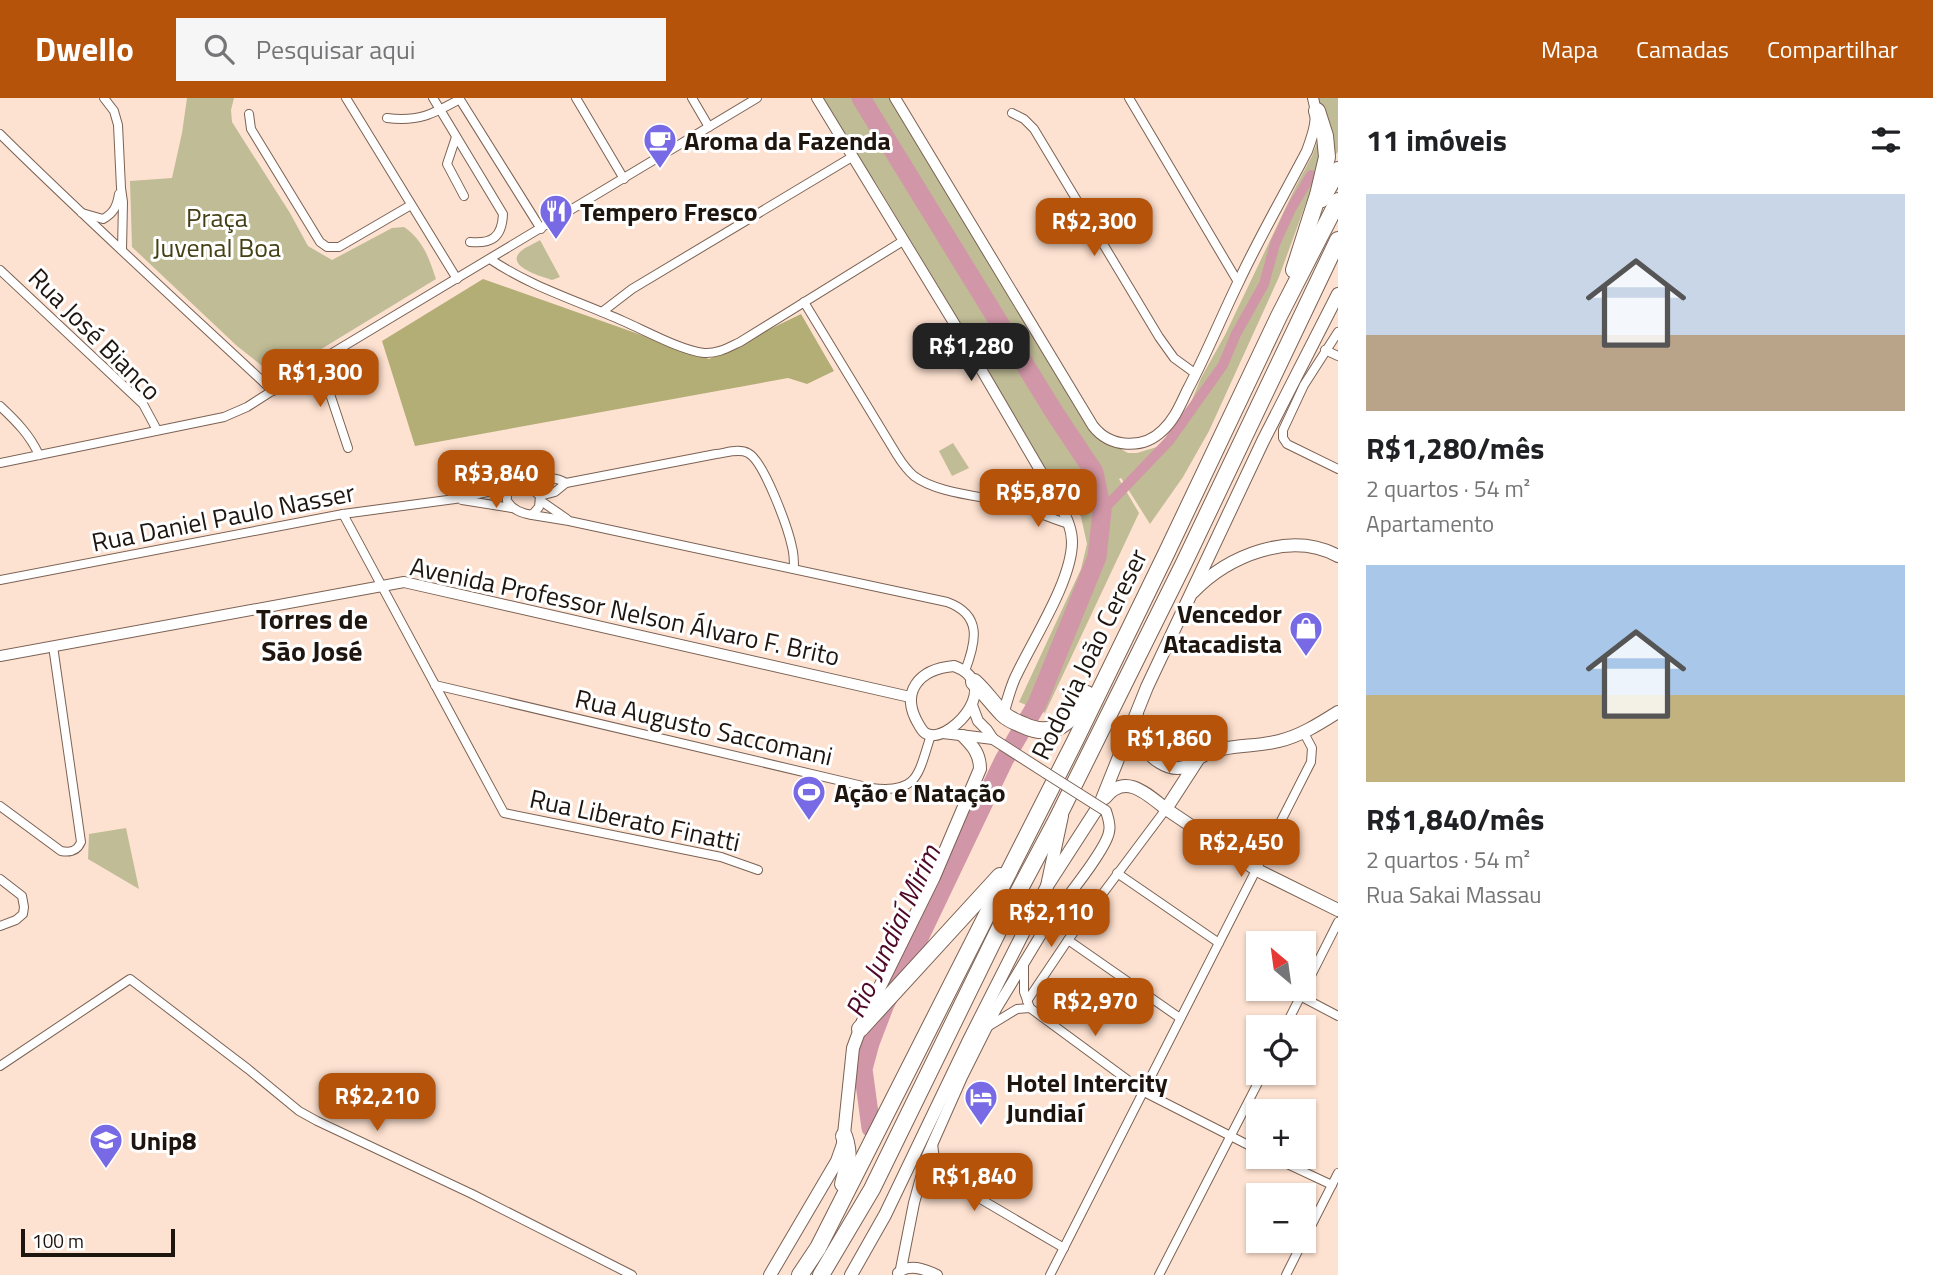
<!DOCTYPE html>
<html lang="pt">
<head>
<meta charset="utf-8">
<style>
  body { margin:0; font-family:"Titillium Web",sans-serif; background:#f6f6f6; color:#202124; height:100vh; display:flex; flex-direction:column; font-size:26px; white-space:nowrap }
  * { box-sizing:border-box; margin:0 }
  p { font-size:23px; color:#757577 }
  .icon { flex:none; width:38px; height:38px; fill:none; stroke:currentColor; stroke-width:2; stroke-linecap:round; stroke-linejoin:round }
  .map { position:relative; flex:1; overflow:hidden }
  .panel { display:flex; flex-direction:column; background:#fff; width:595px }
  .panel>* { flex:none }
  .needle { width:46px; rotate:331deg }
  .buttons { position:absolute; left:1246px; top:833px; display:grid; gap:14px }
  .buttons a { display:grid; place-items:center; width:70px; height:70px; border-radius:0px; background:#fff; box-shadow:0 2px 5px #0004; font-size:35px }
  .scale { position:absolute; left:21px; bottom:18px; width:154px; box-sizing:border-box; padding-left:7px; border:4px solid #1f150f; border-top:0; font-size:19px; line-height:24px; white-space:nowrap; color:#1f150f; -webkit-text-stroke:5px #fff; paint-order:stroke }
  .price { position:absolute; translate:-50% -60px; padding:0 16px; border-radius:14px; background:#b45309; color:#fff; font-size:23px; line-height:46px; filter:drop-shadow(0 2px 4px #0008) }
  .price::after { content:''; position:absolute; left:50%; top:42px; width:21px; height:16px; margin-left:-10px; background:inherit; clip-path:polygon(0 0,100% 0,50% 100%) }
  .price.on { background:#222; color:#fff }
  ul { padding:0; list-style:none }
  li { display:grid; align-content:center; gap:14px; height:371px; padding:0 28px }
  li span { display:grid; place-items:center; height:217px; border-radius:0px; color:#555 }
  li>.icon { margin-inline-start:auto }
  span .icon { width:126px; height:126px; fill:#fffc; stroke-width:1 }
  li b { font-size:30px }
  h2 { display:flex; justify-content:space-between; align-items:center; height:84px; padding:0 28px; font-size:30px }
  header { display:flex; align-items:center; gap:42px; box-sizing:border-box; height:98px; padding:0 35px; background:#b45309; color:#fff }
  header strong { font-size:33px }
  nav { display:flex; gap:38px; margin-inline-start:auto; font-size:24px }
  .search { width:490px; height:63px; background:#f6f6f6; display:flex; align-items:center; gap:18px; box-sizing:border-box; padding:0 24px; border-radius:0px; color:#757577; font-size:26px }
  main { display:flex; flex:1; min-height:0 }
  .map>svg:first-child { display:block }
</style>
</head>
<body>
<header>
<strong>Dwello</strong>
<div class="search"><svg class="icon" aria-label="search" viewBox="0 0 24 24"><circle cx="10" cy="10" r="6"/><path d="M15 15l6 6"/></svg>Pesquisar aqui</div>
<nav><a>Mapa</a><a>Camadas</a><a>Compartilhar</a></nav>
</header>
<main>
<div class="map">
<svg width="1338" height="1177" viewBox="0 0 1338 1177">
  <rect width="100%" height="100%" fill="#fee2d1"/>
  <g fill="#c0bc96">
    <path d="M187,0H234L231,12L232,24L290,115L308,148L332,162L392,130L404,129C423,142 429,160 436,181L282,275H271L237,248L132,149L130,83L172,80L182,35Z"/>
    <path d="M821,0H892L1103,341L1128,355H1137L1160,348L1169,339L1187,314L1201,280L1225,237L1296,88L1312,58L1318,42L1321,64L1279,179L1209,333L1183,379L1150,426L1121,380L1119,381L1139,415L1045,615L1019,604L1081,471L1087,446L1081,419L1074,408L1067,412L943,196L876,85L860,65Z"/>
    <path d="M1317,0H1338V53L1331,65Z"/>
    <path d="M540,142L560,179L552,182C544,179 505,169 520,154C525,149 534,146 540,142Z"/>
    <path d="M953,345L969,370L952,378L939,353Z"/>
    <path d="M126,730L139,791L88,761L89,736Z"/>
  </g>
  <path fill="#b3ad76" d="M483,181L709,261L801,216L834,273L807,286L788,280L415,348L382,243Z"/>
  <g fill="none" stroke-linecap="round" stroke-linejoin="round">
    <path stroke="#d196a7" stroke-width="10" d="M1102,413L1169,343L1223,267L1236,236L1264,186L1275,146L1291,111L1311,77"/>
    <path stroke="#d196a7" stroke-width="19" d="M861,0L1054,314L1094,374L1102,413L1097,459L1037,606L1004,662L910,859L885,906L870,945L863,971L871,1030"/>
    <defs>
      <g id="minor">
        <path d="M104,0L114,13L118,27L121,90L123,104L122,152"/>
        <path d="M346,0L457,181"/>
        <path d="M433,0L503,116C502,140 491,146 470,144"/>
        <path d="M459,0L541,131"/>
        <path d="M576,0L624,81"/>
        <path d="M692,0L709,29"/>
        <path d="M1129,0L1238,184"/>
        <path d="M1012,15L1024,21L1034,31L1159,239L1174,260L1196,276"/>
        <path d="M249,16L251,31L320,144L327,149H339L411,107"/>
        <path d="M387,20C419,24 433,16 460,1"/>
        <path d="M0,36C89,124 182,208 273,293"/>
        <path d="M456,39L447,66L464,98"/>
        <path d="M82,115L103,121C114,115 117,108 119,96"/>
        <path d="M490,161C531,189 578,203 623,223C646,233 680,252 704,255C718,256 729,249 740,244L903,143"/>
        <path d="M0,172L143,306L157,332"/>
        <path d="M804,204L897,357C902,365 907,372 914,378C939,397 988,398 1018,407C1035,413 1051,421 1069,426"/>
        <path d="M602,214L632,191L852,59"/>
        <path d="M1338,234L1304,287L1283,332V340L1287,346L1338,371"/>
        <path d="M1325,252L1338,258"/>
        <path d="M319,263L348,350"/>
        <path d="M0,308C16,323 30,337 39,357"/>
        <path d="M0,365L224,319L247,309L319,263L757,0"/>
        <path d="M517,388C526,389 534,391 540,398L539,409L532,417C521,415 513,412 507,403C506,394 509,390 517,388Z"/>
        <path d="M525,389C539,382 552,376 566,385"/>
        <path d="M540,398L555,394L566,385L716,356C726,355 739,350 748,355C764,363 788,430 792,449C794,456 794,463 794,471"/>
        <path d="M462,402L512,410"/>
        <path d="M541,403L567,421"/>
        <path d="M1020,407L1037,404L1055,398"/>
        <path d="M343,416L504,715L721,759L758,772"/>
        <path d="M532,417L569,423L947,504C983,517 976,544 965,573"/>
        <path d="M0,482L343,416L455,401L511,389"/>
        <path d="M435,587L871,690C919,696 918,676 931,637"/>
        <path d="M0,708L61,753C71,755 77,753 81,744L53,548"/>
        <path d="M1117,775L1219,845"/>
        <path d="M0,781L22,798L24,809L23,816L16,822L0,828"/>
        <path d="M1068,842L1180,920"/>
        <path d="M1024,865V894L1030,910L1144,994L1258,1052"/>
        <path d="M1300,898L1338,918"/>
        <path d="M1027,903L1068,842L1166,711"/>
        <path d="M989,928L1017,911L1030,910"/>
        <path d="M1285,929L1338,824"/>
        <path d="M0,968L130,881L248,971L299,1013L317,1023L472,1096L632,1177"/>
        <path d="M933,1046L936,1069L943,1079L1064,1150"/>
        <path d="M1272,1059L1332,1087"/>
        <path d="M1304,1142L1338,1075"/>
        <path d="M1050,1177L1311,664L1312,650L1304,635"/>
        <path d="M1159,1177L1263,975"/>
        <path d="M1286,1177L1303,1143"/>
      </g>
      <g id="tertiary">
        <path d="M817,0L954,225L1061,408C1066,419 1072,431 1072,444C1072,483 1032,543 1015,580C1010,591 1007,604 1003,616"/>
        <path d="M895,0L1093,328C1110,350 1143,352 1163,332C1175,321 1181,305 1188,291C1206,257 1221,220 1238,185C1259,140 1284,97 1307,53C1314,34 1319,20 1313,0"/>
        <path d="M0,558L404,484L910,599"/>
        <path d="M954,568C1003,586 954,640 931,637C924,636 922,632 919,627C899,594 919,571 954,568Z"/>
        <path d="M972,607L978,623L987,632L993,641"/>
        <path d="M943,635L993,641L1046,675"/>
        <path d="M901,1171L914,1105L927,1058L962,979L996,911L1051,820"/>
        <path d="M898,1175C909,1165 924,1171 937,1177"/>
      </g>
      <g id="secondary">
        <path d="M1193,494C1228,458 1290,432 1338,458"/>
        <path d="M1338,614C1319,626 1300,638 1279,643C1252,650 1223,645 1199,660L1166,711L1257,772L1338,812"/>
      </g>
      <g id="primary">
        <path d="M1137,618C1137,627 1137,638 1142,646C1149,659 1168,674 1184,669C1189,667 1195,663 1199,660"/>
        <path d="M1105,700C1125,674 1147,696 1166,711"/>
        <path d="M1047,788L1100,706L1147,589L1263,343L1338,196"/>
        <path d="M770,1177L837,1063L843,1046L853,950L863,923L934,779L980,671C980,656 973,648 963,638"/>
        <path d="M851,1177L885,1117L969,942L1047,788L1062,718"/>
      </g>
      <g id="motorway">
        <path d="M1322,101L1338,72"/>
        <path d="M1294,172L1318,97L1327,59L1325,38L1317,13"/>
        <path d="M974,584C985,594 993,606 1003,616C1009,622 1016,624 1023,627C1054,642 1073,623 1087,596"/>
        <path d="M860,931L1000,778"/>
        <path d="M843,1086C848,1069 850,1055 844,1038"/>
        <path d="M800,1177L818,1150L1075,643L1166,456L1279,218L1338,103"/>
        <path d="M821,1177L872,1091L1007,815L1056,723L1184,465L1338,142"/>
      </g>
    </defs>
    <use href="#minor" stroke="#7b6254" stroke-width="10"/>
    <use href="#tertiary" stroke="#7b6254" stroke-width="12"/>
    <use href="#secondary" stroke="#7b6254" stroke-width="14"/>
    <use href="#primary" stroke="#7b6254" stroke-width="14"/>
    <use href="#motorway" stroke="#7b6254" stroke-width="18"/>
    <use href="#minor" stroke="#fff" stroke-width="8"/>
    <use href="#tertiary" stroke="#fff" stroke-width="10"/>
    <use href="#secondary" stroke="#fff" stroke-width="12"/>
    <use href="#primary" stroke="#fff" stroke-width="12"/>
    <use href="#motorway" stroke="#fff" stroke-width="16"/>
    <defs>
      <path id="tertiary-bridge" d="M1046,675L1106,713C1108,720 1111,727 1109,734C1106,752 1064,803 1051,820"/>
    </defs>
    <use href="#tertiary-bridge" stroke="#7b6254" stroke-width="12" stroke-linecap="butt"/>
    <use href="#tertiary-bridge" stroke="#fff" stroke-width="10"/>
  </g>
  <defs>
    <symbol id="cafe-pin" viewBox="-11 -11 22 30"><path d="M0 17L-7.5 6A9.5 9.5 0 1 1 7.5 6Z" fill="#7869e4" stroke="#fff"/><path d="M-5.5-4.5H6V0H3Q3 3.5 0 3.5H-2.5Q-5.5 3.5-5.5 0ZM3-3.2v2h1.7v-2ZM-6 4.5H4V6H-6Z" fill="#fff"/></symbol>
    <symbol id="restaurant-pin" viewBox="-11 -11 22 30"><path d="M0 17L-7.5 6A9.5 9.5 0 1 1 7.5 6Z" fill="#7869e4" stroke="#fff"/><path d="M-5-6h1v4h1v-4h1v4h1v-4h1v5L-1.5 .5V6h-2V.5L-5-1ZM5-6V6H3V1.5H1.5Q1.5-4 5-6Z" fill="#fff"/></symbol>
    <symbol id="shop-pin" viewBox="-11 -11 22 30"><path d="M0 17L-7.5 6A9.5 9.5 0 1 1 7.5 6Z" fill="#7869e4" stroke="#fff"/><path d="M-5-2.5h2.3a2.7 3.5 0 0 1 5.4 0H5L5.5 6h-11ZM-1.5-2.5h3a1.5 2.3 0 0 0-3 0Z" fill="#fff"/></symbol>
    <symbol id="stadium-pin" viewBox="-11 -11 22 30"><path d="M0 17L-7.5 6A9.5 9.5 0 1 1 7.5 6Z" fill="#7869e4" stroke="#fff"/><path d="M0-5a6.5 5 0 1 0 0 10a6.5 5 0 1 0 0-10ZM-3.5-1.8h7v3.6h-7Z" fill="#fff"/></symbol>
    <symbol id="hotel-pin" viewBox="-11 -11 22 30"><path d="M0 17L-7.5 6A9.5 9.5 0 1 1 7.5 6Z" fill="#7869e4" stroke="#fff"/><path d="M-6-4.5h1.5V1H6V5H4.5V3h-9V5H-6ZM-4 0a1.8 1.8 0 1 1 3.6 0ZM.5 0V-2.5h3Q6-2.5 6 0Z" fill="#fff"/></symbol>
    <symbol id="university-pin" viewBox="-11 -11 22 30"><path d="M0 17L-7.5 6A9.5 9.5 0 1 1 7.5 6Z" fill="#7869e4" stroke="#fff"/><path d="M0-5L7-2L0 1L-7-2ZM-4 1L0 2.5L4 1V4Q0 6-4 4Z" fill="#fff"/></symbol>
  </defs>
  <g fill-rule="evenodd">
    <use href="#cafe-pin" x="641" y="23" width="38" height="52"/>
    <use href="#restaurant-pin" x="537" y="94" width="38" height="52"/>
    <use href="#shop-pin" x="1287" y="511" width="38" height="52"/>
    <use href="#stadium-pin" x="790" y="675" width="38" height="52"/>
    <use href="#hotel-pin" x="962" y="980" width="38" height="52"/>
    <use href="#university-pin" x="87" y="1023" width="38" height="52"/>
  </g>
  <g text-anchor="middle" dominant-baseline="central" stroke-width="6" stroke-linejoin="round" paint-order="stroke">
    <g font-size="26" font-weight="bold" fill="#1f150f" stroke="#fff" text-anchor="start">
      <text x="684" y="42">Aroma da Fazenda</text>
      <text x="580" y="113">Tempero Fresco</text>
      <text x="1282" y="515" text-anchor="end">Vencedor<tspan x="1282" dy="30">Atacadista</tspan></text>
      <text x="834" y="694">Ação e Natação</text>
      <text x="1006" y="984">Hotel Intercity<tspan x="1006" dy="30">Jundiaí</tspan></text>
      <text x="130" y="1042">Unip8</text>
    </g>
    <g font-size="26" fill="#454014" stroke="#fff">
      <text x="217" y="119">Praça<tspan x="217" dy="30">Juvenal Boa</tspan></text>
    </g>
    <g font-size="26" fill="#1f150f" stroke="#fff">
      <text transform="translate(95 236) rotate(45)">Rua José Bianco</text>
      <text transform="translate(223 419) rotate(-11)">Rua Daniel Paulo Nasser</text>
      <text transform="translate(625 513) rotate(12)">Avenida Professor Nelson Álvaro F. Brito</text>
      <text transform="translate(1089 556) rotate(-64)">Rodovia João Cereser</text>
      <text transform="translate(704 629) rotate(13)">Rua Augusto Saccomani</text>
      <text transform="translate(635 722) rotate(12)">Rua Liberato Finatti</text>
    </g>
    <g font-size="28" font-weight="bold" fill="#1f150f" stroke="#fff">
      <text x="312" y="520">Torres de<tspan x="312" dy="32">São José</tspan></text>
    </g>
    <g font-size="28" font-style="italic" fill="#4f0827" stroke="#fff">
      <text transform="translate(892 833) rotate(-65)">Rio Jundiaí Mirim</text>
    </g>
  </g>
</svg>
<div class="buttons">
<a><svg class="needle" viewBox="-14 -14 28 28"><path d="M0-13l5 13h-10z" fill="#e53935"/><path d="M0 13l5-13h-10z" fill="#757577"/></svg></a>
<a><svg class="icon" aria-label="locate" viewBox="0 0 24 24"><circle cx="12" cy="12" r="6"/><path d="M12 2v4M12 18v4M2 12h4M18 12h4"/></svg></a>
<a>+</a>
<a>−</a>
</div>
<div class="scale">100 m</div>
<b class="price" style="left:1094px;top:160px">R$2,300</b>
<b class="price on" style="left:971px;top:285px">R$1,280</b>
<b class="price" style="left:320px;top:311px">R$1,300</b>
<b class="price" style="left:496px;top:412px">R$3,840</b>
<b class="price" style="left:1038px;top:431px">R$5,870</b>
<b class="price" style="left:1169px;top:677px">R$1,860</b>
<b class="price" style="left:1241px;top:781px">R$2,450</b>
<b class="price" style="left:1051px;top:851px">R$2,110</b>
<b class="price" style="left:1095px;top:940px">R$2,970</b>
<b class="price" style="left:377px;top:1035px">R$2,210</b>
<b class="price" style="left:974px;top:1115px">R$1,840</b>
</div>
<section class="panel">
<h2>11 imóveis<svg class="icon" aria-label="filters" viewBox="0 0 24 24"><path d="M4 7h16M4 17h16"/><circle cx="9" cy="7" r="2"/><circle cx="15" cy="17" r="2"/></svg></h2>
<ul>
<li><span style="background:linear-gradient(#c9d6e8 65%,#b9a48a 0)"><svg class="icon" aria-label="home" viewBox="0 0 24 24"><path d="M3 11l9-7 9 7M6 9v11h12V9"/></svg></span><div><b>R$1,280/mês</b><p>2 quartos · 54 m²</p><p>Apartamento</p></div></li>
<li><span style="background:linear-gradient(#a9c7e8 60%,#c2b280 0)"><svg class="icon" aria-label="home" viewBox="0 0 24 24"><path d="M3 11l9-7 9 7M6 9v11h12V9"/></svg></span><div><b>R$1,840/mês</b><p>2 quartos · 54 m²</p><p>Rua Sakai Massau</p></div></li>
</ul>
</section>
</main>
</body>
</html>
